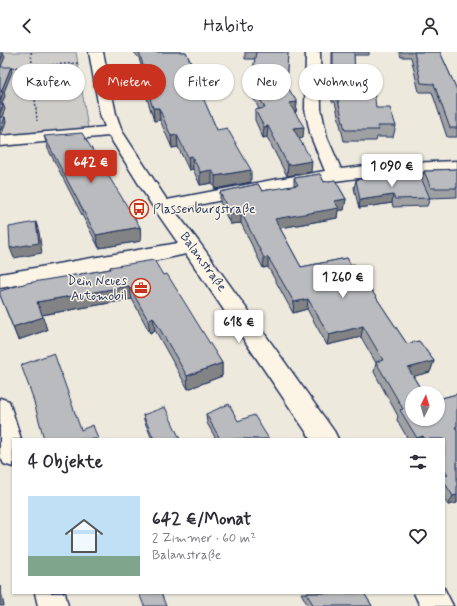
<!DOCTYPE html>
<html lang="de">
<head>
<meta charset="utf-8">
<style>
  body { margin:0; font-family:Mynerve,sans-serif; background:#f2f2f3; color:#2b2b33; height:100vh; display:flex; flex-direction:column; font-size:15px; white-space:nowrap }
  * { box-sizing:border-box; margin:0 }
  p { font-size:13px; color:#7c7c81 }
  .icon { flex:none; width:22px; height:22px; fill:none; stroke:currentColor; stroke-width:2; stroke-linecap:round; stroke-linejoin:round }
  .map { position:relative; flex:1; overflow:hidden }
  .panel { position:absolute; left:12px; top:386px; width:433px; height:156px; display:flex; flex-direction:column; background:#fff; border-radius:0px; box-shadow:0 1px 3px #0004 }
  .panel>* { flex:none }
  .guide { position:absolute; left:12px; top:12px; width:433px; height:36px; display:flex; gap:8px }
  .needle { width:26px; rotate:5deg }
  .fabs { position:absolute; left:405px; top:334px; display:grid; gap:8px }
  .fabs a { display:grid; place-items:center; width:40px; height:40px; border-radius:50%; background:#fff; box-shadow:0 1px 3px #0004; font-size:20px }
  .price { position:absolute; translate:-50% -34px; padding:0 9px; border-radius:4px; background:#fff; color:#222; font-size:13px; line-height:26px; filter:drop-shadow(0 1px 2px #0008) }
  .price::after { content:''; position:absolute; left:50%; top:24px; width:12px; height:9px; margin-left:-6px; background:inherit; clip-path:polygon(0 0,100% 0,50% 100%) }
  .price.selected { background:#c8321e; color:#fff }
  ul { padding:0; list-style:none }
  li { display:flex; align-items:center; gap:12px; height:100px; padding:0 16px }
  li+li { border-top:1px solid #e1e1e2 }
  li span { display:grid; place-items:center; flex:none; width:112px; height:80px; border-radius:0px; color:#555 }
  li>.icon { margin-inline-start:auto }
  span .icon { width:48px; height:48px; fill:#fffc; stroke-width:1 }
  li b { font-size:17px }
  h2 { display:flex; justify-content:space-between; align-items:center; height:48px; padding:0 16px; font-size:17px }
  .tag { padding:0 14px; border-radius:18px; background:#fff; box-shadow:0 1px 3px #0004; font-size:14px; line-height:36px }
  .tag.selected { background:#c8321e; color:#fff }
  header { display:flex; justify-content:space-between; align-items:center; height:52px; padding:0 16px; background:#fff; font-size:18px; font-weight:600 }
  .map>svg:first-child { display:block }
</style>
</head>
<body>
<header><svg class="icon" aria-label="back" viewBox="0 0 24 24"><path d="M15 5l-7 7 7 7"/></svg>Habito<svg class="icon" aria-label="person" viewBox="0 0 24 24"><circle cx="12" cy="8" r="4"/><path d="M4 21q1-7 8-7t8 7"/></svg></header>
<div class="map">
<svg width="457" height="554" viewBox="0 0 457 554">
  <rect width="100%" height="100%" fill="#eee9dd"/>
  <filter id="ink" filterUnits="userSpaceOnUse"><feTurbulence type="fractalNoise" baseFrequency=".025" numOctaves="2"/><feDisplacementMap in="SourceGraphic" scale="8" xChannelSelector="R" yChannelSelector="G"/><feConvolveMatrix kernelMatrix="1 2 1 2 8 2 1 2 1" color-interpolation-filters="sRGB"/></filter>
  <g filter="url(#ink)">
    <path fill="#cfcdca" stroke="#757e94" d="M0,0H76L88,77L0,83Z"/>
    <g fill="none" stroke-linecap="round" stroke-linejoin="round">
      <defs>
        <g id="minor">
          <path d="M89,0H103L116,62L122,79L167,148L272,128L325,119L311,85L305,57L306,0H320L321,57L327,85L341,117L382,112L457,109V119C361,121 268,138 174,158L199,190L334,379L338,387H311L186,202L163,207L0,236V222L178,191L153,155L109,84L0,94V84L105,75L100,62Z"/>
          <path d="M0,346L9,349L21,387H13V415L4,412L0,404Z"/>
          <path d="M444,536L453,554H420L414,541H444Z"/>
          <path d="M35,541H65L68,554H38Z"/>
        </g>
      </defs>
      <use href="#minor" stroke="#1b2f5e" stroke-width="3"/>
      <g stroke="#1b2f5e" stroke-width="1.5" stroke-dasharray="2 2" stroke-linecap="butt">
        <path d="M31,0L37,69"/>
        <path d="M8,16L79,11"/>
      </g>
      <use href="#minor" fill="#fcf5e5" fill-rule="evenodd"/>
    </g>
    <g fill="#a0a1a3" stroke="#1b2f5e">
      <path d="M134,0H186L197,25V33L217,78L251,130L215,137L212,131L200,133L193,117L189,118L178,95L172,96L160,68L154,69L143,33L142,21H143L139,6Z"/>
      <path d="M245,0H288L286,33L297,50L296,60H295L303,86H299L311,120L287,124L267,85L263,86L255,68V58L259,57L251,41V30L255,7H245Z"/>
      <path d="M332,0H369V3H354L355,27L376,56L396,74L393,85H377L376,89H344L335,50H332Z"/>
      <path d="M399,0H440L457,38V85H447L432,40H419L411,5H401Z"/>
      <path d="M44,84L140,175L141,189L99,196L48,97Z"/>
      <path d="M457,117V145L430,146L427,154L393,155L392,151L359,156L354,136L356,128L422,127L424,119H433V118Z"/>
      <path d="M320,122L324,130L335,128L346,147L344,158H338L337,166L280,176L301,215L347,206L351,213L354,212L407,292L419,289L434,309L430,320L413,324L423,341H412V367H438V347L457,342V451L448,453L444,447V387H408L397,368L398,364L374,320L376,311L361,285L327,293L307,257L293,261L268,215L263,216L241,171L230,172L220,150V140L258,132L262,139L294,134V126Z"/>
      <path d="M110,215L163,223L222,311V324L188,337L155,278L150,281L132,247L42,263L47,278L18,288L0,243L111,217Z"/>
      <path d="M206,362L238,369L269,387H216L207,371Z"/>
      <path d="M143,363L180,387H152L144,368Z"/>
      <path d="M301,541H364L372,554H308Z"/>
    </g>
    <g fill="#828385" stroke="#1b2f5e">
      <path d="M3,1L5,5L0,17V9Z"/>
      <path d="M11,15L12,20L4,40L5,44L0,57L1,40Z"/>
      <path d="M194,25H197V37Z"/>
      <path d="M297,50L296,60L288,61L289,51Z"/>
      <path d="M3,52L5,57L0,70V61Z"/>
      <path d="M153,56H159L160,68L154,69Z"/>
      <path d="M5,65L6,70L2,82L0,83V78Z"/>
      <path d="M268,74L267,85L263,86L264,75Z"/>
      <path d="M304,75L303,86L293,87V76Z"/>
      <path d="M177,83L178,95L172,96L171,84Z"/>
      <path d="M192,104L193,117L189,118L188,105Z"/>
      <path d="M312,109L311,120L287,124L288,113Z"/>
      <path d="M212,118V131L200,133V120Z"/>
      <path d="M251,118V130L215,137V124Z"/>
      <path d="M393,143L392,151L359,156L360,148Z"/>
      <path d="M346,147L344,158H338L337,166L274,177L275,167L334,149Z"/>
      <path d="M241,160V171L230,172V162Z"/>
      <path d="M36,170L39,180L42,201L14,206L10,196Z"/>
      <path d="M140,175L141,189L99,196L96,183Z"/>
      <path d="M268,205V215L263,216L264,206Z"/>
      <path d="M129,234L132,247L41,263L37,250Z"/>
      <path d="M308,247L307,257L293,261L294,250Z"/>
      <path d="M43,265L47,278L18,288L13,275Z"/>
      <path d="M153,265L155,278L150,281L148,268Z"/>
      <path d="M363,274L361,285L327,293L329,283Z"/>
      <path d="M434,309L430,320L404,327L408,316Z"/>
      <path d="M222,311V324L188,337L187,324Z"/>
      <path d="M423,384L422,387H416L417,386Z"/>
      <path d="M457,443V451L448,453L453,444Z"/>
      <path d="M0,534L4,554H0Z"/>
    </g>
    <g fill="#babbbe" stroke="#1b2f5e">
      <path d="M139,0H186L197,25H194L217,78L227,76L251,118L215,124L212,118L200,120L192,104L188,105L177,83L171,84L159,56H153L142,21L145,20Z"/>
      <path d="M256,0H288L286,33L297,50L289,51L304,75L293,76L312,109L288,113L268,74L264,75L255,58L265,56L251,30Z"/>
      <path d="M333,0H354L355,27L373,28L376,56H390L396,74H377L379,78H345L336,40L333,39Z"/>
      <path d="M414,0H440L457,38V76H450L434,32L421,31Z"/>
      <path d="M0,1H3L0,9Z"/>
      <path d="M0,15H11L1,40H3L0,49Z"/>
      <path d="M0,52H3L0,61Z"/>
      <path d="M0,65H5L1,77L0,78Z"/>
      <path d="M82,81L140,175L96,183L44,84Z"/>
      <path d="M457,117V136H431L424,119H433V118Z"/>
      <path d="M320,122L324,130L335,128L346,147L334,149L339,156L275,167L301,215L347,206L351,213L354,212L407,292L419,289L434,309L408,316L423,341H412V367H438V347L457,342V374L455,375L457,378V443L453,444L444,430V424L448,423L444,418V387H425L423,384L417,386L400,358L403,357L376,310L383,308L363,274L329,283L308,247L294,250L268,205L264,206L241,160L230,162L220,140L258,132L262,139L298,133L294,126Z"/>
      <path d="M420,124L430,146L395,147L393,143L360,148L356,128L374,125Z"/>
      <path d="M36,170L39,191L10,196L9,175Z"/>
      <path d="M154,208L163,223L167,222L222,311L187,324L153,265L148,268L129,234L37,250L43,265L13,275L0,243V239L27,231L111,217L110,215Z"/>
      <path d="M54,301L81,378L93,373L98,387H44L32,343L21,313Z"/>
      <path d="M229,352L238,369L254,363L269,387H220L206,362Z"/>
      <path d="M165,355L180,387H154L143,363Z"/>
      <path d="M139,541H161L166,554H144Z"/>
      <path d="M306,541H364L372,554H314Z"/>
    </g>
  </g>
  <defs>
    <symbol id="bus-ring" viewBox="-11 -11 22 22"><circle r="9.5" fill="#fcf5e5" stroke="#c8321e" stroke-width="1.5"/><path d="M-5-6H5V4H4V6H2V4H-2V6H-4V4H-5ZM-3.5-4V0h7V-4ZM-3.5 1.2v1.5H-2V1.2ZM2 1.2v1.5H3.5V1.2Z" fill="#c8321e"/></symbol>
    <symbol id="office-ring" viewBox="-11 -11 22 22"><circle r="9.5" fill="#fcf5e5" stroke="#c8321e" stroke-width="1.5"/><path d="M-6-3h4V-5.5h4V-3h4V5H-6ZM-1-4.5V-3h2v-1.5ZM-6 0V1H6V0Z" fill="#c8321e"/></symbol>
  </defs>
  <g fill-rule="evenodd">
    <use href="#bus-ring" x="128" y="146" width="22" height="22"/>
    <use href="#office-ring" x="130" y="225" width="22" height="22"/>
  </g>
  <g text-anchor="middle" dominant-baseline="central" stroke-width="3" stroke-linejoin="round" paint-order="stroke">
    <g font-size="13" fill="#1b2f5e" stroke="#fcf5e5" text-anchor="start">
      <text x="153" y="157">Plassenburgstraße</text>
      <text x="127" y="229" text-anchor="end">Dein Neues<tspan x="127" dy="15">Automobil</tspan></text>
    </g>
    <g font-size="13" fill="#1b2f5e" stroke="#fcf5e5">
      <text transform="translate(203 210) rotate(54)">Balanstraße</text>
    </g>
  </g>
</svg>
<div class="fabs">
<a><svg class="needle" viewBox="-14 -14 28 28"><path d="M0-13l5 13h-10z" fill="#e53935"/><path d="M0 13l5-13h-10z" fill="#7c7c81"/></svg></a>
</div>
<b class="price selected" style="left:91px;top:132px">642 €</b>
<b class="price" style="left:392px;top:136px">1 090 €</b>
<b class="price" style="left:343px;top:247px">1 260 €</b>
<b class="price" style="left:239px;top:292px">618 €</b>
<div class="guide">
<a class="tag">Kaufen</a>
<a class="tag selected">Mieten</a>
<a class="tag">Filter</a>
<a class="tag">Neu</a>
<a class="tag">Wohnung</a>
</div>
<section class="panel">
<h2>4 Objekte<svg class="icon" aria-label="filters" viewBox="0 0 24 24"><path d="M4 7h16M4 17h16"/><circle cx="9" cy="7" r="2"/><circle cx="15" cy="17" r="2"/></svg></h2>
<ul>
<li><span style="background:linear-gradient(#bfe0f5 75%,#7fa58c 0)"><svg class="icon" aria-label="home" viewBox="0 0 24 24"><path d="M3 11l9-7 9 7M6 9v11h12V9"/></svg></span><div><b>642 €/Monat</b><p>2 Zimmer · 60 m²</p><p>Balanstraße</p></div><svg class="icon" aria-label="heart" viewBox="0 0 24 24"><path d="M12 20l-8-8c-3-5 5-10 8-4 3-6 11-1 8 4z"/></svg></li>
</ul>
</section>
</div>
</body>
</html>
